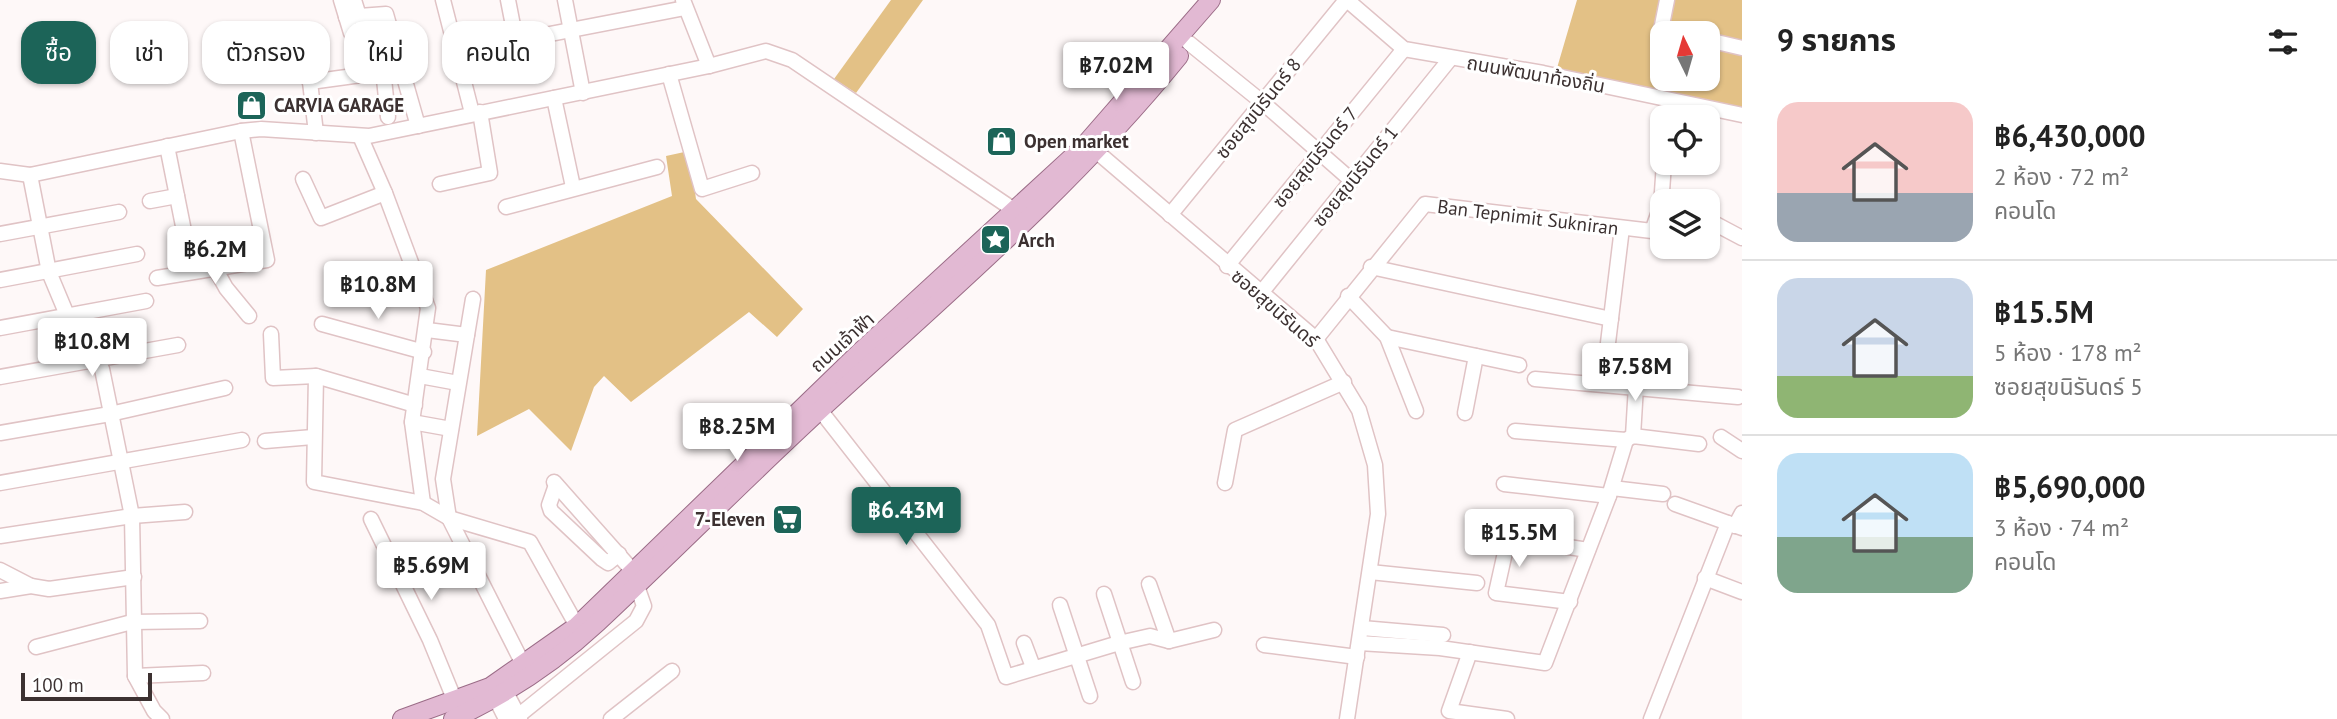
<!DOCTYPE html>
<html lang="th">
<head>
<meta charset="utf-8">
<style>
  body { margin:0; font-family:"PT Sans","Noto Sans Thai",sans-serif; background:#f6f6f6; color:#222; height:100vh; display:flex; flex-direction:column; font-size:26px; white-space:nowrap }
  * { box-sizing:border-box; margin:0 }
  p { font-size:23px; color:#767676 }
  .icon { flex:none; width:38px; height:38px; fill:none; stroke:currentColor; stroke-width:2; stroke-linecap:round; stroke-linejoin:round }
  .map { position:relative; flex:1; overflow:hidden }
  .sheet { display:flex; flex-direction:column; background:#fff; width:595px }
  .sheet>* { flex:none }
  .top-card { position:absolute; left:21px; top:21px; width:665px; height:63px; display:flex; gap:14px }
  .needle { width:46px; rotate:355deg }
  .controls { position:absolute; left:1650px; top:21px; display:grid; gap:14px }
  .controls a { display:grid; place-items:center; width:70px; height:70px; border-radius:14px; background:#fff; box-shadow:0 2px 5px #0004; font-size:35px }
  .scale { position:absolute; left:21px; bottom:18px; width:131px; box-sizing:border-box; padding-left:7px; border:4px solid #3c3131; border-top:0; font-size:19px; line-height:24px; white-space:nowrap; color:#3c3131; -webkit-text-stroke:5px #fff; paint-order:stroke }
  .price { position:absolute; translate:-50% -60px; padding:0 16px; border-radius:7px; background:#fff; color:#222; font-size:23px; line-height:46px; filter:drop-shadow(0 2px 4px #0008) }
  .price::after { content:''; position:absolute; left:50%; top:42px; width:21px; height:16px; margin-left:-10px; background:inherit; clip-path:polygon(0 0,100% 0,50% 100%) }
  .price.on { background:#1c6458; color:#fff }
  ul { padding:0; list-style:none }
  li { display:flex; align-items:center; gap:21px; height:175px; padding:0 35px }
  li+li { border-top:2px solid #e0e0e0 }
  li span { display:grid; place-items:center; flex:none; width:196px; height:140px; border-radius:21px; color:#555 }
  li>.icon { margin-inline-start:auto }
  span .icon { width:84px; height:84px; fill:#fffc; stroke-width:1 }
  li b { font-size:30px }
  h2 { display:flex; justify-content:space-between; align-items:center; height:84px; padding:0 35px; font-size:30px }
  .tag { padding:0 24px; border-radius:21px; background:#fff; box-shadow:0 2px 5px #0004; font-size:24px; line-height:63px }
  .tag.on { background:#1c6458; color:#fff }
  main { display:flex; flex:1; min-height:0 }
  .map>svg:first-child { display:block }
</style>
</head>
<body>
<main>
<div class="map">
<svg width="1742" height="719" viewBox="0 0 1742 719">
  <rect width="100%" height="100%" fill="#fef8f8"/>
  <g fill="#e3c186" fill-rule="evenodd">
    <path d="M891,0H923L856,93L834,79Z"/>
    <path d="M1577,0H1742V109L1557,68ZM1662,33H1708V79H1662Z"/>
    <path d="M689,151L696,199L803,309L777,337L749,312L631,402L604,376L594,387L571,451L529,409L477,436L486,270L672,196L666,156Z"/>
  </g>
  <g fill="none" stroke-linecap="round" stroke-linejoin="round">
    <defs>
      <g id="minor">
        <path d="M341,0L351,33L390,30"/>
        <path d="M354,0L359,16"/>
        <path d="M443,0L472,113"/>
        <path d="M508,0L516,41"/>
        <path d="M565,0L583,93"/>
        <path d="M683,0L709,66"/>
        <path d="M1347,0L1404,49L1543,73L1742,115"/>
        <path d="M1667,0L1661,30L1675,33"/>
        <path d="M346,17L386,14L418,126"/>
        <path d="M1708,40L1742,48"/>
        <path d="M1189,43L1262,102L1351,180"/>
        <path d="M275,46L279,60L294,57L310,82L316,133"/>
        <path d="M457,52L685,8"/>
        <path d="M669,74L702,189L752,173"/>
        <path d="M310,82L376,73L384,79L388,117"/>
        <path d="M554,98L573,187"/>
        <path d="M360,136L385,193L428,308L412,422L423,503"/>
        <path d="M167,146L192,271"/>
        <path d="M1096,151L1316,339L1359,410L1375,465L1378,514L1347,719"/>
        <path d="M0,171L30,175L241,131L261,129L369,136L709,66L766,51L792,60L1023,216"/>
        <path d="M30,175L49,272L67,315L102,369L132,516L135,676L154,711L162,719"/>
        <path d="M303,179L321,218L385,193"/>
        <path d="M440,184L490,173L480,112"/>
        <path d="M150,201L177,196"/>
        <path d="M506,207L657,167"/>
        <path d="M1170,215L1346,0"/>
        <path d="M1708,220L1742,238"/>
        <path d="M0,234L119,212"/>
        <path d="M1227,266L1404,49"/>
        <path d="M1371,267L1611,319"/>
        <path d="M215,268L226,288L249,316"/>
        <path d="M157,278L267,260L241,131"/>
        <path d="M0,280L137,254"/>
        <path d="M1261,293L1450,59"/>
        <path d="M1348,296L1387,337L1416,411"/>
        <path d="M473,299L443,479L449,518L524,666"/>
        <path d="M322,324L424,352"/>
        <path d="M0,328L146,301"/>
        <path d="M427,330L467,335"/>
        <path d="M271,334L273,378L316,376L415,405"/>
        <path d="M1387,337L1519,365"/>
        <path d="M1316,339L1425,204L1652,231L1661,206L1664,163"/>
        <path d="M1607,351L1622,228"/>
        <path d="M316,376L314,482L423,503L449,518L530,542L577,626"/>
        <path d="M420,376L458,383"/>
        <path d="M0,377L178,345"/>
        <path d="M1535,379L1738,397"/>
        <path d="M820,410L988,625L1006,677L1119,643L1150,636L1169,641L1214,630"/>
        <path d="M1465,413L1476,356"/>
        <path d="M412,422L451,429"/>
        <path d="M1515,431L1626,440L1633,436L1699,444"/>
        <path d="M0,433L110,414L225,388"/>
        <path d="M1633,436L1636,386"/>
        <path d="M1721,437L1742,451"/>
        <path d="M265,441L313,437"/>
        <path d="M554,482L632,570"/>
        <path d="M0,483L242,440"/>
        <path d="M1225,483L1235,430L1344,382"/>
        <path d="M1504,484L1609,496"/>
        <path d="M556,485L549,505L551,511L602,559L608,563L619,554"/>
        <path d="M1612,488L1663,494"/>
        <path d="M1675,504L1728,523"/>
        <path d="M371,519L430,640L455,701"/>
        <path d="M1735,526L1742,513"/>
        <path d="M1491,535L1588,550"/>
        <path d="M0,536L132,516L185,512"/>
        <path d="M1508,539L1496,593L1570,602"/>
        <path d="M0,570L31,586"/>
        <path d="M1370,572L1477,583"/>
        <path d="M1705,578L1742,592"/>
        <path d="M1149,584L1169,641"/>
        <path d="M0,591L31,586L49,589L134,577"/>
        <path d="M1104,594L1133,682"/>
        <path d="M1060,605L1090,696"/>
        <path d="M1362,628L1443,635"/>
        <path d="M1024,643L1033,667"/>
        <path d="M1359,643L1440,648L1545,663L1609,496L1626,440"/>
        <path d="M1264,645L1357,657"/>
        <path d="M36,647L132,622L200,621"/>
        <path d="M1470,652L1449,711L1507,719"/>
        <path d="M135,676L203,673"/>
        <path d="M501,683L520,719"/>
        <path d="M491,689L506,719"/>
        <path d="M518,716L636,621L644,606L637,586"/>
        <path d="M611,719L672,671"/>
        <path d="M1651,719L1728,523L1742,528"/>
      </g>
      <g id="major">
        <path d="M402,719L490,687L577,626L859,353L1082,148L1211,0"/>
        <path d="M453,719C507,694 554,663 597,623C672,553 744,480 820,410C944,296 1072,188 1179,56"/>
      </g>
    </defs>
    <use href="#minor" stroke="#e0c3c5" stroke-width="17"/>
    <use href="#major" stroke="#9b6c87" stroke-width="20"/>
    <use href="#minor" stroke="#fff" stroke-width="14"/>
    <use href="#major" stroke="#e2b9d3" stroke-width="18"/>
  </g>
  <defs>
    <symbol id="shop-square" viewBox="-11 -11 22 22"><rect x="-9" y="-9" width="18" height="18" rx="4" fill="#1c6458" stroke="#fff"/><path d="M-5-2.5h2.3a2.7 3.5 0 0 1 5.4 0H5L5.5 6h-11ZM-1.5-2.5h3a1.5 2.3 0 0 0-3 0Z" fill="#fff"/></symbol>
    <symbol id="sight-square" viewBox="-11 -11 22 22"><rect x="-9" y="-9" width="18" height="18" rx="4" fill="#1c6458" stroke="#fff"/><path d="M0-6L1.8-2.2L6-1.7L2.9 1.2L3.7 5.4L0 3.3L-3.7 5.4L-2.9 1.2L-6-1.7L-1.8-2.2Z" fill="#fff"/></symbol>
    <symbol id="supermarket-square" viewBox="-11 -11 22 22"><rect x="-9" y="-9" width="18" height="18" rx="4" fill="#1c6458" stroke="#fff"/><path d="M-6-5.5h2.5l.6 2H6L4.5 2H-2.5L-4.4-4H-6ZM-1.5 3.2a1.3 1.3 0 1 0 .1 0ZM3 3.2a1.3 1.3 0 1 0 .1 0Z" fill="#fff"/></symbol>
  </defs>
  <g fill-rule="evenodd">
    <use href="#shop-square" x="234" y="88" width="35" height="35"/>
    <use href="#shop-square" x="984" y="124" width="35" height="35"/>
    <use href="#sight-square" x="978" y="222" width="35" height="35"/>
    <use href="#supermarket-square" x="770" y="502" width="35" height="35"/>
  </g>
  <g text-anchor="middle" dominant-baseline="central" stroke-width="6" stroke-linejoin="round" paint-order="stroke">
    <g font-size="19" fill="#3c3131" stroke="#fff">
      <text transform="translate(1536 74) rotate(10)">ถนนพัฒนาท้องถิ่น</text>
      <text transform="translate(1258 108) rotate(-51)">ซอยสุขนิรันดร์ 8</text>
      <text transform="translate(1315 157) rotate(-51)">ซอยสุขนิรันดร์ 7</text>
      <text transform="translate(1355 176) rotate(-51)">ซอยสุขนิรันดร์ 1</text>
      <text transform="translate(1528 217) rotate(7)">Ban Tepnimit Sukniran</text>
      <text transform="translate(1275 308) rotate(41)">ซอยสุขนิรันดร์</text>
      <text transform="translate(842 342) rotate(-42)">ถนนเจ้าฟ้า</text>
    </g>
    <g font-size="19" font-weight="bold" fill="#3c3131" stroke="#fff" text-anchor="start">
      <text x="274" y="105">CARVIA GARAGE</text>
      <text x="1024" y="141">Open market</text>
      <text x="1018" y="240">Arch</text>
      <text x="765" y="519" text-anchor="end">7-Eleven</text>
    </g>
  </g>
</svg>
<div class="controls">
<a><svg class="needle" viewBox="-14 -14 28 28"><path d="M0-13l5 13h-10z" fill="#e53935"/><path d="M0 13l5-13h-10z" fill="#767676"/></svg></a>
<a><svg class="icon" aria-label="locate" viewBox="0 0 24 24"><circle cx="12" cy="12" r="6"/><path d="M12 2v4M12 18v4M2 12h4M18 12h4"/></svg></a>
<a><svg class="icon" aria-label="layers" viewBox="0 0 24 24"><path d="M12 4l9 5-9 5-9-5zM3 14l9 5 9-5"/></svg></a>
</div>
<div class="scale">100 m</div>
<b class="price" style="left:1116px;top:102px">฿7.02M</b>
<b class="price" style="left:215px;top:286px">฿6.2M</b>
<b class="price" style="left:378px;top:321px">฿10.8M</b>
<b class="price" style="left:92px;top:378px">฿10.8M</b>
<b class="price" style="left:1635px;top:403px">฿7.58M</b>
<b class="price" style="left:737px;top:463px">฿8.25M</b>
<b class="price on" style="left:906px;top:547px">฿6.43M</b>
<b class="price" style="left:1519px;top:569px">฿15.5M</b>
<b class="price" style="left:431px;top:602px">฿5.69M</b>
<div class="top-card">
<a class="tag on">ซื้อ</a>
<a class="tag">เช่า</a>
<a class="tag">ตัวกรอง</a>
<a class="tag">ใหม่</a>
<a class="tag">คอนโด</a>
</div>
</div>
<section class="sheet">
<h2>9 รายการ<svg class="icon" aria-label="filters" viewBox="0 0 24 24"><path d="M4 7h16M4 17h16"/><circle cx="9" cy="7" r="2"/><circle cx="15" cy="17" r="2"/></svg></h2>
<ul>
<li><span style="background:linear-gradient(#f6c9c9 65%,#9aa5b1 0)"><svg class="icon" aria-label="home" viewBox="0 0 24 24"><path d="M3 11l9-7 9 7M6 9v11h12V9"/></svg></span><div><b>฿6,430,000</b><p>2 ห้อง · 72 m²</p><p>คอนโด</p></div></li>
<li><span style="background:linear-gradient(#c9d6e8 70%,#8fb573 0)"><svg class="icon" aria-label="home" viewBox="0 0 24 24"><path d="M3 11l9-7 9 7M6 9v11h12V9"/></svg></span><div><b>฿15.5M</b><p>5 ห้อง · 178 m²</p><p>ซอยสุขนิรันดร์ 5</p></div></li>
<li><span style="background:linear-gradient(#bfe0f5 60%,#7fa58c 0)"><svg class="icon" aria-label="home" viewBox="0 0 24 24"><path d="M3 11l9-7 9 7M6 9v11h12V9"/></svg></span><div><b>฿5,690,000</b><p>3 ห้อง · 74 m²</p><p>คอนโด</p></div></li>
</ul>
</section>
</main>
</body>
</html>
